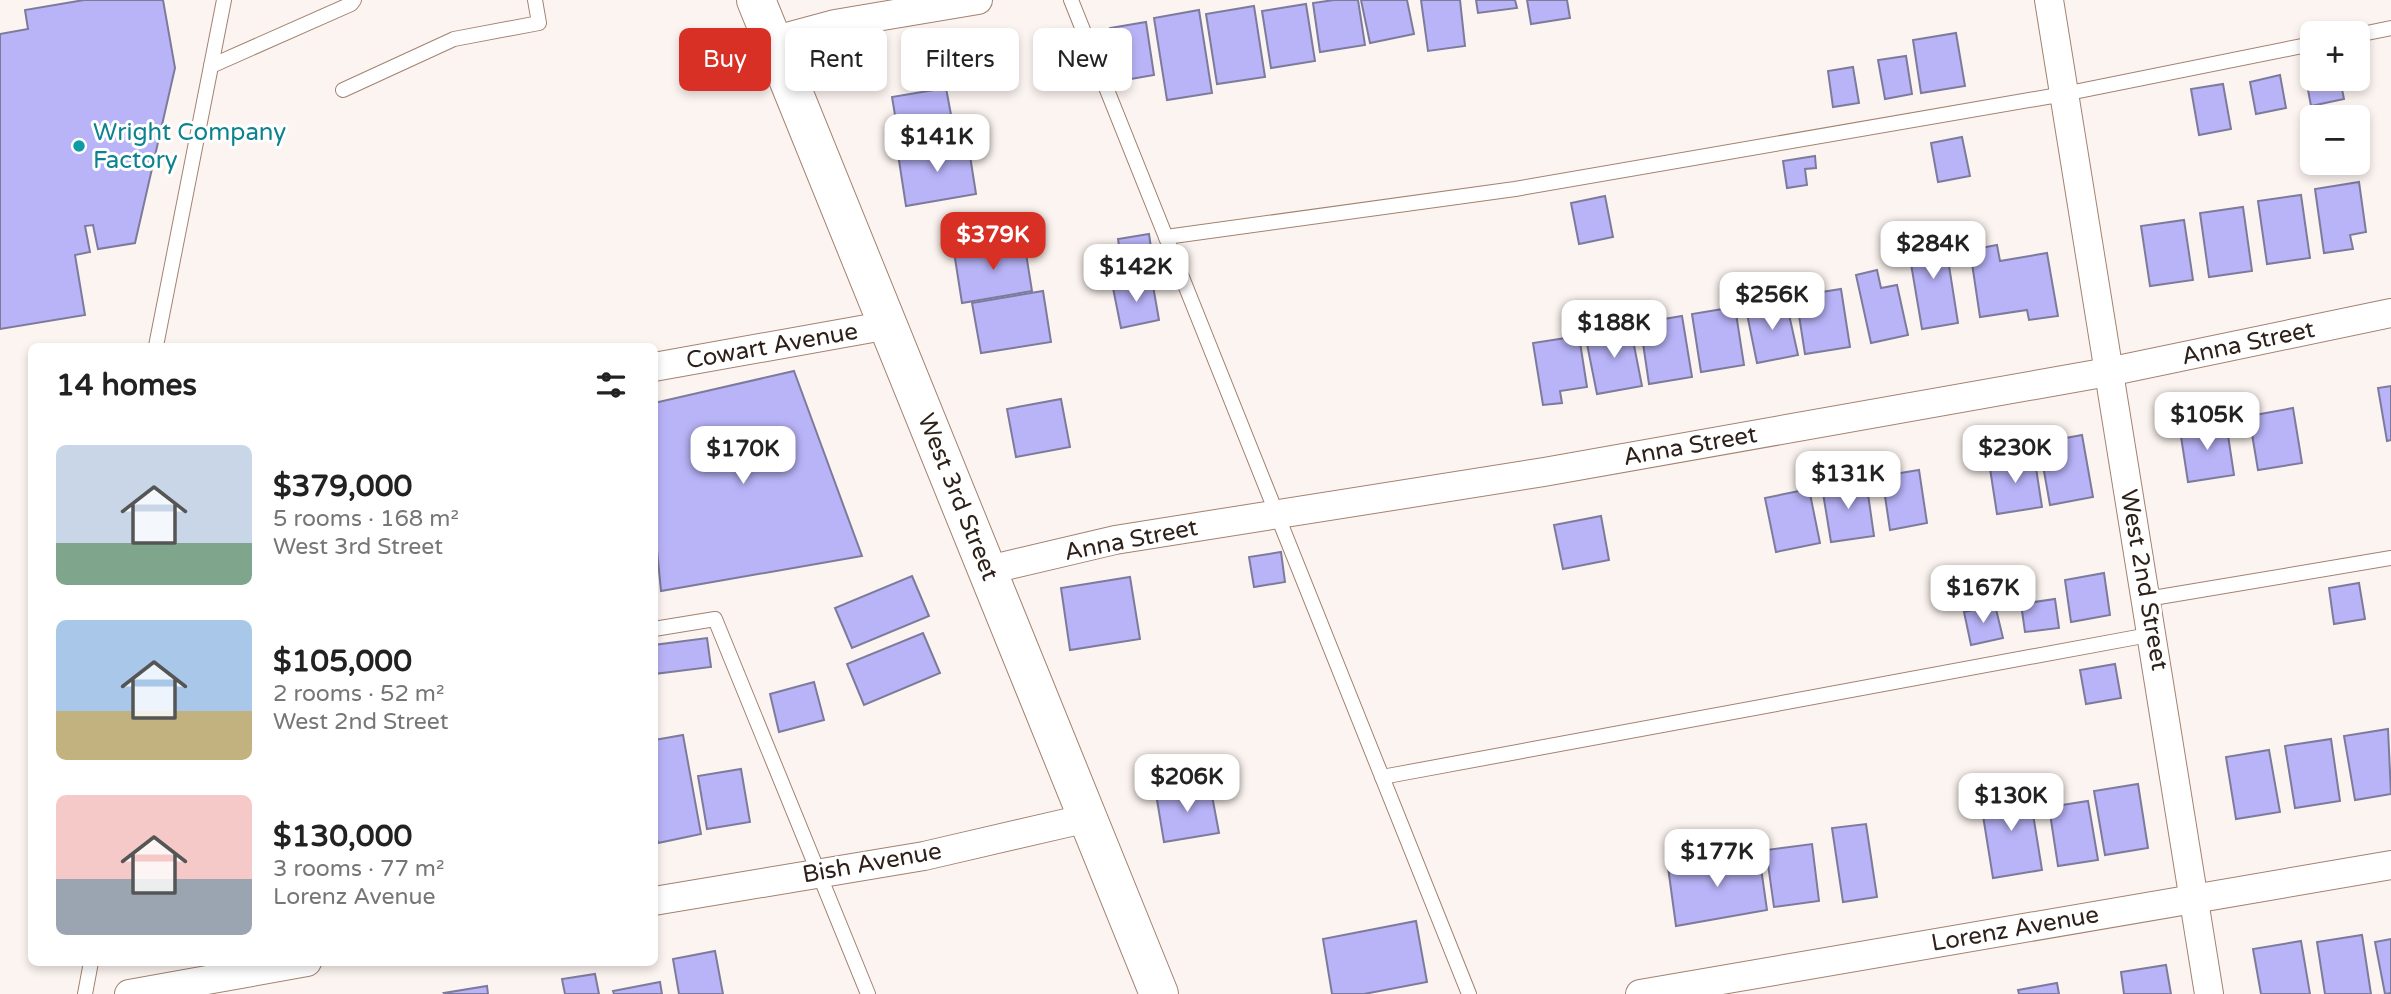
<!DOCTYPE html>
<html lang="en">
<head>
<meta charset="utf-8">
<style>
  body { margin:0; font-family:"Varela Round",sans-serif; background:#f2f2f2; color:#222; height:100vh; display:flex; flex-direction:column; font-size:26px; white-space:nowrap }
  * { box-sizing:border-box; margin:0 }
  p { font-size:23px; color:#767676 }
  .icon { flex:none; width:38px; height:38px; fill:none; stroke:currentColor; stroke-width:2; stroke-linecap:round; stroke-linejoin:round }
  .map { position:relative; flex:1; overflow:hidden }
  .panel { position:absolute; left:28px; top:343px; width:630px; height:623px; display:flex; flex-direction:column; background:#fff; border-radius:10px; box-shadow:0 4px 10px #0003 }
  .panel>* { flex:none }
  .guide { position:absolute; left:679px; top:28px; width:665px; height:63px; display:flex; gap:14px }
  .controls { position:absolute; left:2300px; top:21px; display:grid; gap:14px }
  .controls a { display:grid; place-items:center; width:70px; height:70px; border-radius:10px; background:#fff; box-shadow:0 4px 10px #0003; font-size:35px }
  .price { position:absolute; translate:-50% -60px; padding:0 16px; border-radius:14px; background:#fff; color:#222; font-size:23px; line-height:46px; filter:drop-shadow(0 2px 4px #0008) }
  .price::after { content:''; position:absolute; left:50%; top:42px; width:21px; height:16px; margin-left:-10px; background:inherit; clip-path:polygon(0 0,100% 0,50% 100%) }
  .price.selected { background:#d93025; color:#fff }
  ul { padding:0; list-style:none }
  li { display:flex; align-items:center; gap:21px; height:175px; padding:0 28px }
  li span { display:grid; place-items:center; flex:none; width:196px; height:140px; border-radius:10px; color:#555 }
  li>.icon { margin-inline-start:auto }
  span .icon { width:84px; height:84px; fill:#fffc; stroke-width:1 }
  li b { font-size:30px }
  h2 { display:flex; justify-content:space-between; align-items:center; height:84px; padding:0 28px; font-size:30px }
  .tag { padding:0 24px; border-radius:10px; background:#fff; box-shadow:0 4px 10px #0003; font-size:24px; line-height:63px }
  .tag.selected { background:#d93025; color:#fff }
  .map>svg:first-child { display:block }
</style>
</head>
<body>
<div class="map">
<svg width="2391" height="994" viewBox="0 0 2391 994">
  <rect width="100%" height="100%" fill="#fcf4f0"/>
  <g fill="#b9b4f8" stroke="#7d7b9c" stroke-width="2">
    <path d="M84,0H163L175,68L135,243L98,249L93,225L85,226L90,252L75,255L85,315L0,329V34L28,29L25,10Z"/>
    <path d="M1334,0H1358L1365,45L1320,52L1313,3Z"/>
    <path d="M1361,0H1407L1414,34L1370,43Z"/>
    <path d="M1421,0H1460L1465,46L1428,51Z"/>
    <path d="M1476,0H1515L1517,8L1478,13Z"/>
    <path d="M1527,0H1567L1570,18L1531,24Z"/>
    <path d="M1306,4L1315,61L1271,68L1262,11Z"/>
    <path d="M1254,6L1265,77L1217,84L1206,14Z"/>
    <path d="M1199,10L1212,93L1167,100L1154,18Z"/>
    <path d="M1146,22L1154,75L1119,81L1110,28Z"/>
    <path d="M1956,33L1965,86L1921,93L1913,40Z"/>
    <path d="M1906,56L1912,94L1885,99L1878,60Z"/>
    <path d="M1853,67L1859,103L1833,107L1828,71Z"/>
    <path d="M2312,67V79H2340L2344,99L2311,106L2304,68Z"/>
    <path d="M2280,75L2286,108L2256,114L2250,82Z"/>
    <path d="M2223,84L2231,129L2199,135L2191,89Z"/>
    <path d="M946,88L955,136L900,145L892,97Z"/>
    <path d="M1962,137L1970,176L1938,182L1931,143Z"/>
    <path d="M968,143L976,194L906,206L898,154Z"/>
    <path d="M1815,156L1816,168L1805,169L1807,185L1787,188L1783,161Z"/>
    <path d="M2359,182L2366,232L2350,235L2353,249L2324,253L2315,189Z"/>
    <path d="M2301,195L2310,258L2267,264L2258,201Z"/>
    <path d="M1605,196L1613,237L1579,244L1571,203Z"/>
    <path d="M2243,207L2252,271L2209,277L2200,213Z"/>
    <path d="M2184,220L2193,280L2150,286L2141,226Z"/>
    <path d="M1149,234L1154,268L1123,273L1118,239Z"/>
    <path d="M1944,234L1958,323L1922,329L1907,240Z"/>
    <path d="M1024,241L1032,291L962,303L954,252Z"/>
    <path d="M1997,245L2000,261L2047,253L2058,316L2029,320L2027,310L1980,317L1970,250Z"/>
    <path d="M1877,270L1881,288L1897,285L1908,335L1871,343L1856,275Z"/>
    <path d="M1152,280L1159,320L1121,328L1113,288Z"/>
    <path d="M1841,289L1850,347L1805,354L1796,296Z"/>
    <path d="M1043,291L1051,342L981,353L972,303Z"/>
    <path d="M1786,301L1798,355L1757,363L1746,309Z"/>
    <path d="M1735,307L1744,365L1701,372L1692,314Z"/>
    <path d="M1682,316L1692,377L1649,384L1640,323Z"/>
    <path d="M1630,325L1642,386L1597,394L1585,334Z"/>
    <path d="M1579,336L1587,387L1560,391L1562,403L1543,405L1533,343Z"/>
    <path d="M794,371L862,556L661,591L654,519V403Z"/>
    <path d="M2391,386V440L2387,441L2378,388Z"/>
    <path d="M1061,399L1070,447L1016,457L1007,409Z"/>
    <path d="M2293,408L2302,463L2258,470L2249,416Z"/>
    <path d="M2226,422L2234,475L2188,482L2180,430Z"/>
    <path d="M2082,435L2093,497L2050,505L2039,443Z"/>
    <path d="M2034,455L2042,507L1997,514L1989,462Z"/>
    <path d="M1919,470L1927,523L1890,530L1882,476Z"/>
    <path d="M1866,480L1874,536L1831,542L1822,487Z"/>
    <path d="M1809,489L1820,543L1776,552L1765,498Z"/>
    <path d="M1601,516L1609,560L1563,569L1554,525Z"/>
    <path d="M1281,552L1285,582L1254,587L1249,557Z"/>
    <path d="M2104,573L2110,615L2071,622L2065,580Z"/>
    <path d="M912,576L929,616L852,648L835,608Z"/>
    <path d="M1130,577L1140,639L1070,650L1061,588Z"/>
    <path d="M2359,583L2365,619L2334,624L2329,588Z"/>
    <path d="M2055,599L2059,628L2025,632L2021,604Z"/>
    <path d="M1995,605L2003,638L1971,645L1964,612Z"/>
    <path d="M923,633L940,673L864,705L847,664Z"/>
    <path d="M707,638L711,667L654,674V645Z"/>
    <path d="M2115,664L2121,698L2086,704L2080,670Z"/>
    <path d="M814,682L824,720L779,732L770,694Z"/>
    <path d="M2388,729L2391,794L2355,800L2344,736Z"/>
    <path d="M683,735L701,834L658,843L654,827V740Z"/>
    <path d="M2331,739L2340,801L2295,808L2285,746Z"/>
    <path d="M2269,750L2280,812L2236,819L2226,757Z"/>
    <path d="M741,769L750,822L707,829L698,776Z"/>
    <path d="M2138,784L2148,848L2105,855L2094,791Z"/>
    <path d="M1210,785L1219,833L1164,842L1156,794Z"/>
    <path d="M2029,789L2042,870L1993,878L1980,797Z"/>
    <path d="M2088,801L2098,860L2058,866L2049,807Z"/>
    <path d="M1866,824L1877,897L1843,902L1832,828Z"/>
    <path d="M1812,844L1819,901L1774,907L1766,850Z"/>
    <path d="M1759,854L1767,910L1676,926L1668,867Z"/>
    <path d="M1416,921L1427,982L1364,994H1332L1323,939Z"/>
    <path d="M2362,935L2371,994H2325L2317,942Z"/>
    <path d="M2391,939V993L2385,994L2375,942Z"/>
    <path d="M2301,941L2310,994H2261L2253,949Z"/>
    <path d="M715,951L723,994H679L673,959Z"/>
    <path d="M2166,965L2171,994H2124L2121,972Z"/>
    <path d="M595,974L599,994H565L562,979Z"/>
    <path d="M660,982L662,994H614L613,991Z"/>
    <path d="M2057,983L2059,994H2019L2018,990Z"/>
    <path d="M487,986L488,994H445L444,993Z"/>
  </g>
  <g fill="none" stroke-linecap="round" stroke-linejoin="round">
    <defs>
      <g id="lane">
        <path d="M1071,0L1469,994"/>
        <path d="M2357,35L2391,28"/>
        <path d="M211,66L351,4L354,0"/>
        <path d="M343,90L454,39L539,23L535,0"/>
        <path d="M1166,237L1515,189L2064,94L2312,44"/>
        <path d="M156,346L224,0"/>
        <path d="M2147,599L2391,558"/>
        <path d="M654,629L715,619L868,994"/>
        <path d="M1382,777L2154,634"/>
        <path d="M85,994L91,962"/>
      </g>
      <g id="street">
        <path d="M2049,0L2209,994"/>
        <path d="M772,41L835,24L978,0"/>
        <path d="M654,367L889,325"/>
        <path d="M988,570L1115,540L1544,472L2108,372L2391,313"/>
        <path d="M654,901L924,856L1088,818"/>
        <path d="M129,994L307,962"/>
        <path d="M1640,994L2391,865"/>
      </g>
      <path id="primary" d="M756,0L1159,994"/>
    </defs>
    <use href="#lane" stroke="#a38270" stroke-width="16"/>
    <use href="#street" stroke="#a38270" stroke-width="30"/>
    <use href="#primary" stroke="#a38270" stroke-width="40"/>
    <use href="#lane" stroke="#fff" stroke-width="14"/>
    <use href="#street" stroke="#fff" stroke-width="28"/>
    <use href="#primary" stroke="#fff" stroke-width="38"/>
  </g>
  <circle fill="#0f9aa8" stroke="#fff" stroke-width="2.5" cx="79" cy="146" r="7"/>
  <g text-anchor="middle" dominant-baseline="central" stroke-width="6" stroke-linejoin="round" paint-order="stroke">
    <g font-size="24" fill="#0d838f" stroke="#fff" text-anchor="start">
      <text x="93" y="132">Wright Company<tspan x="93" dy="28">Factory</tspan></text>
    </g>
    <g font-size="24" fill="#2e211a" stroke="#fff">
      <text transform="translate(2248 343) rotate(-12)">Anna Street</text>
      <text transform="translate(772 346) rotate(-10)">Cowart Avenue</text>
      <text transform="translate(1690 446) rotate(-10)">Anna Street</text>
      <text transform="translate(958 497) rotate(68)">West 3rd Street</text>
      <text transform="translate(1131 540) rotate(-11)">Anna Street</text>
      <text transform="translate(2144 580) rotate(80)">West 2nd Street</text>
      <text transform="translate(872 863) rotate(-10)">Bish Avenue</text>
      <text transform="translate(2015 929) rotate(-10)">Lorenz Avenue</text>
    </g>
  </g>
</svg>
<div class="controls">
<a>+</a>
<a>−</a>
</div>
<b class="price" style="left:937px;top:174px">$141K</b>
<b class="price selected" style="left:993px;top:272px">$379K</b>
<b class="price" style="left:1933px;top:281px">$284K</b>
<b class="price" style="left:1136px;top:304px">$142K</b>
<b class="price" style="left:1772px;top:332px">$256K</b>
<b class="price" style="left:1614px;top:360px">$188K</b>
<b class="price" style="left:2207px;top:452px">$105K</b>
<b class="price" style="left:2015px;top:485px">$230K</b>
<b class="price" style="left:743px;top:486px">$170K</b>
<b class="price" style="left:1848px;top:511px">$131K</b>
<b class="price" style="left:1983px;top:625px">$167K</b>
<b class="price" style="left:1187px;top:814px">$206K</b>
<b class="price" style="left:2011px;top:833px">$130K</b>
<b class="price" style="left:1717px;top:889px">$177K</b>
<div class="guide">
<a class="tag selected">Buy</a>
<a class="tag">Rent</a>
<a class="tag">Filters</a>
<a class="tag">New</a>
</div>
<section class="panel">
<h2>14 homes<svg class="icon" aria-label="filters" viewBox="0 0 24 24"><path d="M4 7h16M4 17h16"/><circle cx="9" cy="7" r="2"/><circle cx="15" cy="17" r="2"/></svg></h2>
<ul>
<li><span style="background:linear-gradient(#c9d6e8 70%,#7fa58c 0)"><svg class="icon" aria-label="home" viewBox="0 0 24 24"><path d="M3 11l9-7 9 7M6 9v11h12V9"/></svg></span><div><b>$379,000</b><p>5 rooms · 168 m²</p><p>West 3rd Street</p></div></li>
<li><span style="background:linear-gradient(#a9c7e8 65%,#c2b280 0)"><svg class="icon" aria-label="home" viewBox="0 0 24 24"><path d="M3 11l9-7 9 7M6 9v11h12V9"/></svg></span><div><b>$105,000</b><p>2 rooms · 52 m²</p><p>West 2nd Street</p></div></li>
<li><span style="background:linear-gradient(#f6c9c9 60%,#9aa5b1 0)"><svg class="icon" aria-label="home" viewBox="0 0 24 24"><path d="M3 11l9-7 9 7M6 9v11h12V9"/></svg></span><div><b>$130,000</b><p>3 rooms · 77 m²</p><p>Lorenz Avenue</p></div></li>
</ul>
</section>
</div>
</body>
</html>
